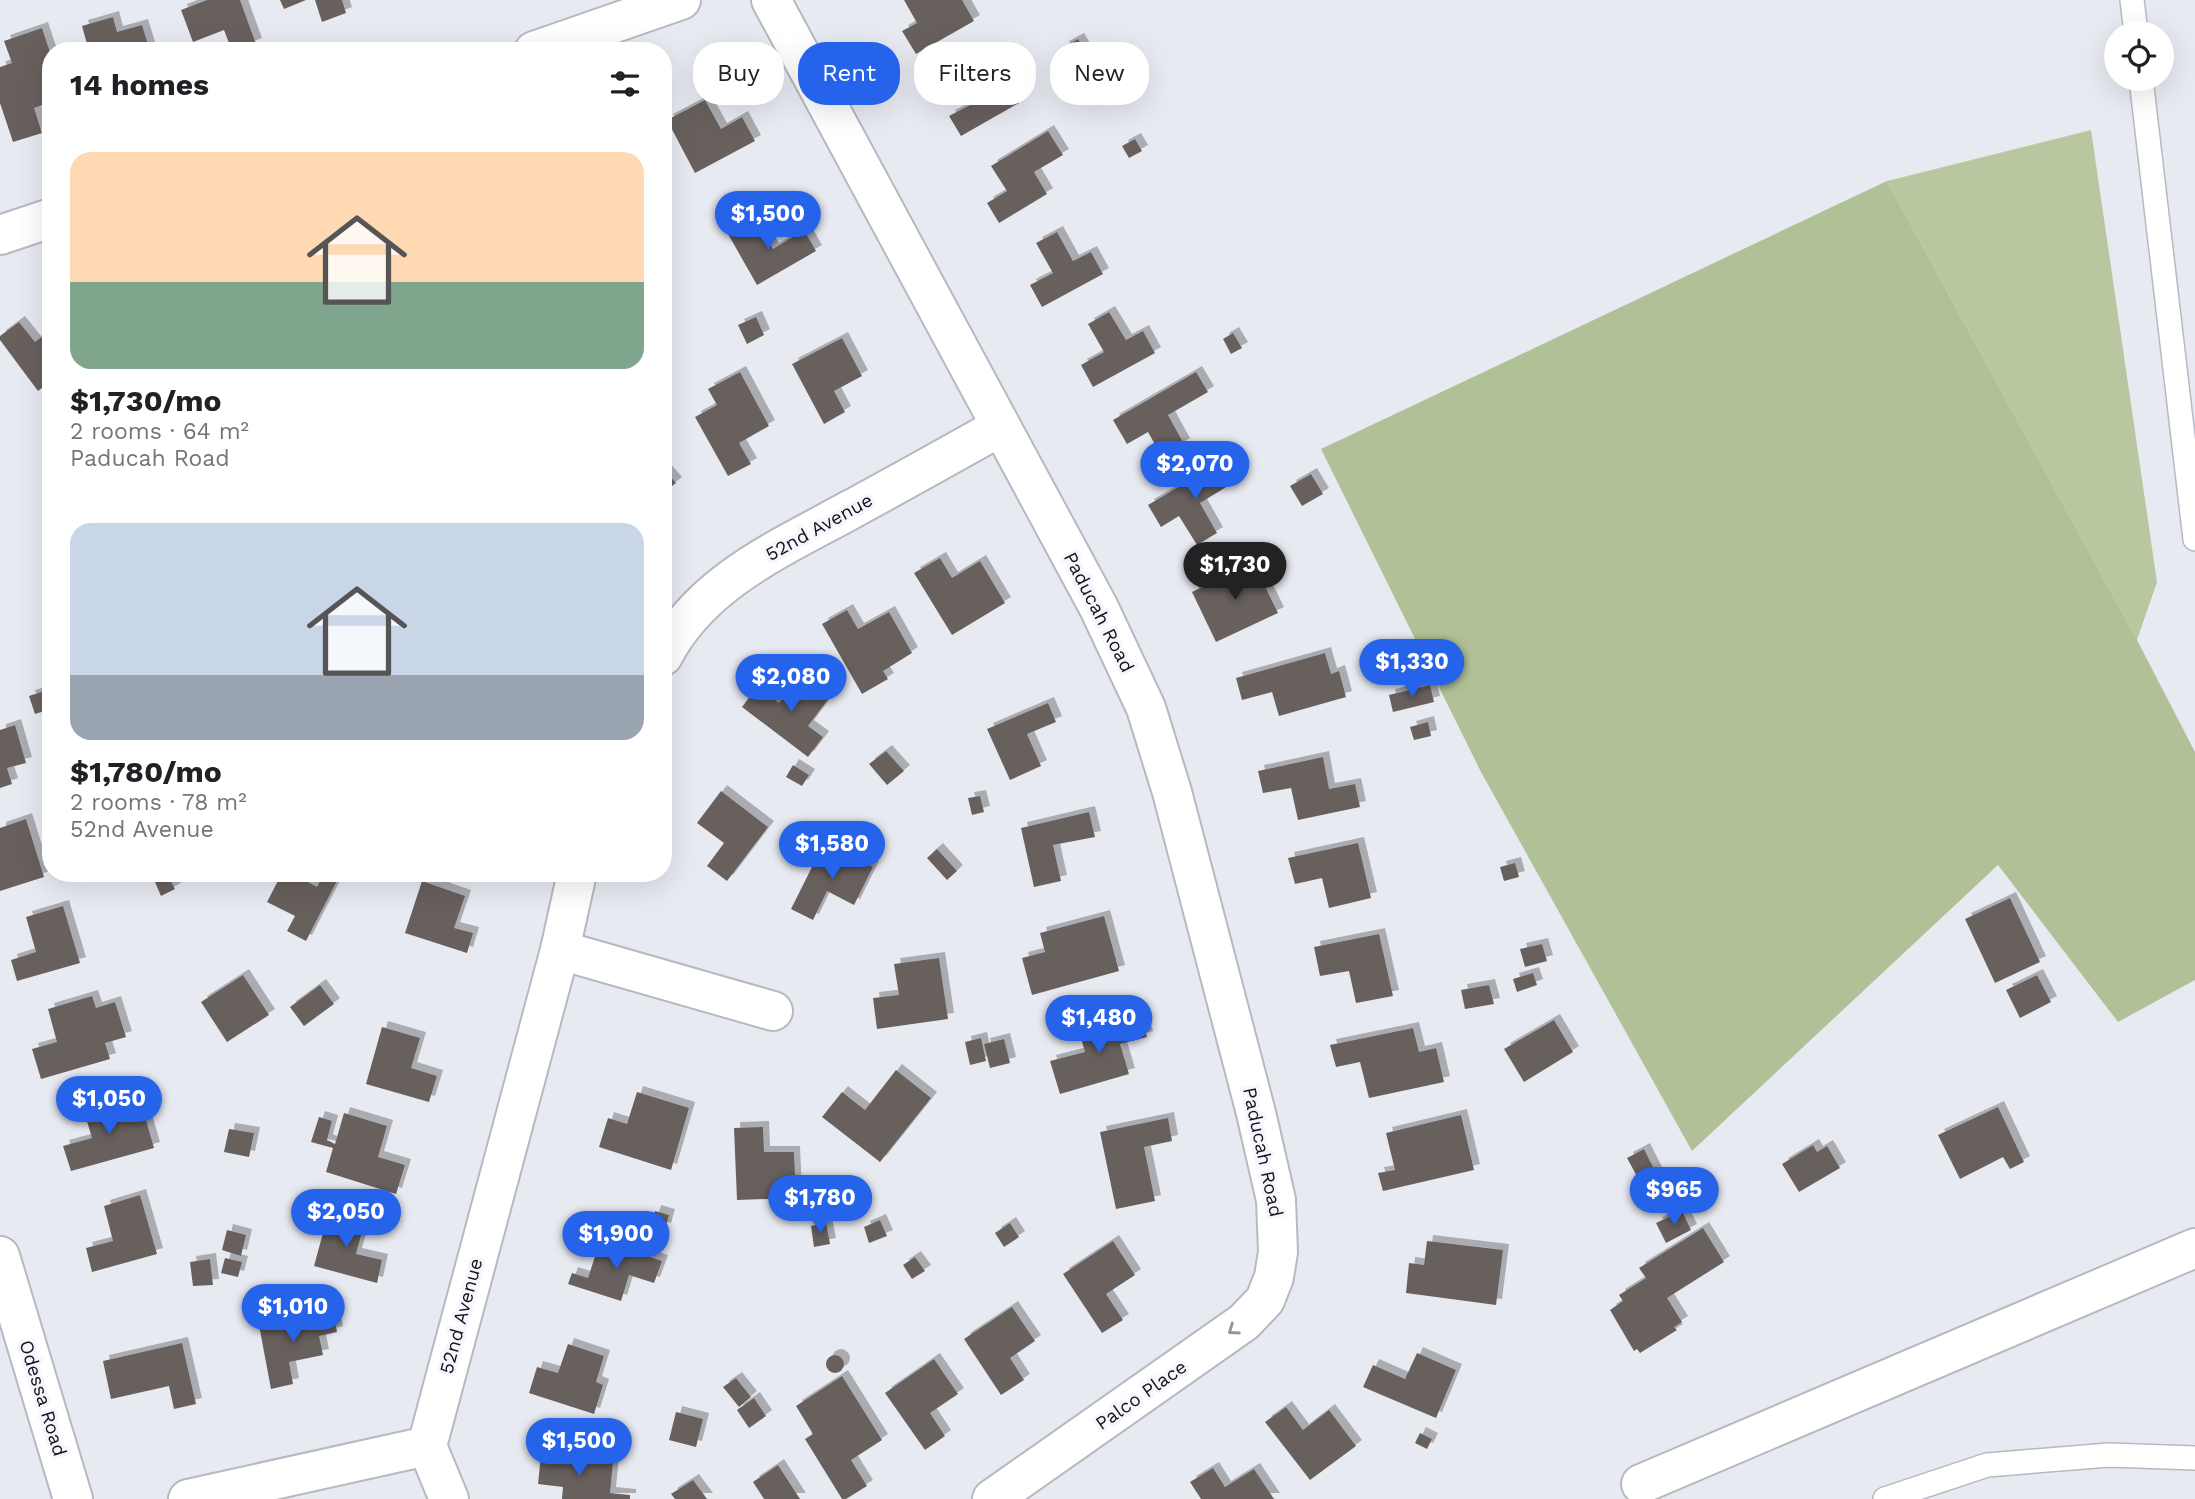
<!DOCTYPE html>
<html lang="en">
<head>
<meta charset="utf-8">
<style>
  body { margin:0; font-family:"Work Sans",sans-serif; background:#f2f2f2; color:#202124; height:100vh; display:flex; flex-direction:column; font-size:26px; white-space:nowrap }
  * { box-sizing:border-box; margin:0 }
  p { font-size:23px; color:#757577 }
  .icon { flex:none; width:38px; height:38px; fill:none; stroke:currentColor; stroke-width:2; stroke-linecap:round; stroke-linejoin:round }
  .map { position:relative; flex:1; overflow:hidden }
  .details { position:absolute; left:42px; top:42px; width:630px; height:840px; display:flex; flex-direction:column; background:#fff; border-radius:28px; box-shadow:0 7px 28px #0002 }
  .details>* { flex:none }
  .banner { position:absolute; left:693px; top:42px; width:665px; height:63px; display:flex; gap:14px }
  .controls { position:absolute; left:2104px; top:21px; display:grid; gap:14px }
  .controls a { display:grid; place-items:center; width:70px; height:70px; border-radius:50%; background:#fff; box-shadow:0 7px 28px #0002; font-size:35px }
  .price { position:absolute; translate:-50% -60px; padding:0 16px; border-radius:24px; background:#2563eb; color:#fff; font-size:23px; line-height:46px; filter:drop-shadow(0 2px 4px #0008) }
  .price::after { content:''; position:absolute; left:50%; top:42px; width:21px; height:16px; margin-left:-10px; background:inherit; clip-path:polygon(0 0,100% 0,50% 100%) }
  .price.selected { background:#222; color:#fff }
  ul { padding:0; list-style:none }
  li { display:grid; align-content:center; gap:14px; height:371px; padding:0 28px }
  li span { display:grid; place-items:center; height:217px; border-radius:21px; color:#555 }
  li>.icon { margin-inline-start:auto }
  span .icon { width:126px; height:126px; fill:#fffc; stroke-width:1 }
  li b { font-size:30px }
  h2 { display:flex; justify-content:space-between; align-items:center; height:84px; padding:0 28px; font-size:30px }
  .chip { padding:0 24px; border-radius:28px; background:#fff; box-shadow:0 7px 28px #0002; font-size:24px; line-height:63px }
  .chip.selected { background:#2563eb; color:#fff }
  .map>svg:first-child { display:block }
</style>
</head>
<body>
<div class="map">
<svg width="2195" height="1499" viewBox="0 0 2195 1499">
  <defs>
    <filter id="shadow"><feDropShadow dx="6" dy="-6" stdDeviation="0" flood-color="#0004"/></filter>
  </defs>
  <rect width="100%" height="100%" fill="#e8eaf2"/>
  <path fill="#b8c79f" d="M2091,130L2157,582L2137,640L1887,181Z"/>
  <path fill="#b1c197" d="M1887,181L2137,640L2195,752V980L2118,1022L1998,865L1692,1151L1481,772L1321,449Z"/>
  <g fill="#67615d" filter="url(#shadow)">
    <path d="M207,0H240L256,44L238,51H232L224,30L193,42L181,10Z"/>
    <path d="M280,0H306L284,9Z"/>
    <path d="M315,0H342L346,13L322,22Z"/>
    <path d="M904,0H962L974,21L916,54L902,31L917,23Z"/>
    <path d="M113,17L117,32L142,25L150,51H89L82,26Z"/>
    <path d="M42,28L51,55V102L34,108L42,133L13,142L0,103V67L12,63L4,41Z"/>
    <path d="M1078,39L1090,59L1075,67L1063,47Z"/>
    <path d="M978,61L994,91L1008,84L1019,103L961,136L949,116L972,104L955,73Z"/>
    <path d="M705,100L721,129L742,117L755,141L695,173L667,120Z"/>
    <path d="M1048,131L1063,155L1034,172L1047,194L999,223L987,203L1007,191L991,166Z"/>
    <path d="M1135,139L1142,151L1129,158L1122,146Z"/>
    <path d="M755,218L773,249L804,230L816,251L757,285L728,234Z"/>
    <path d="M1057,232L1073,261L1091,252L1103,274L1042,307L1030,285L1053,273L1036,243Z"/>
    <path d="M1109,312L1126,340L1143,331L1155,353L1093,387L1081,365L1104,352L1088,324Z"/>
    <path d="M756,317L764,335L747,344L738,325Z"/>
    <path d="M19,322L35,342L51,330V381L38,391L0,340V336Z"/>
    <path d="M1233,333L1242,348L1231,354L1223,339Z"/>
    <path d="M842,338L862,376L834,391L845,412L824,424L792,364Z"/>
    <path d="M740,372L769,426L739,443L751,464L728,476L695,417L717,405L708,389Z"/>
    <path d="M1196,372L1208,392L1168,415L1184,444L1162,457L1148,432L1127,444L1113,420Z"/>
    <path d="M1228,458L1241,478L1200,503L1217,533L1197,545L1179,516L1161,527L1148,505Z"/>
    <path d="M663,468L676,483L663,493Z"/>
    <path d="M1311,474L1323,494L1302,506L1290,486Z"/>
    <path d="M940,558L952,578L980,561L1005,603L952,635L914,573Z"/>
    <path d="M1253,562L1278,613L1216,642L1192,592Z"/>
    <path d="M847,610L858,629L889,612L912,653L883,671L888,679L862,694L822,624Z"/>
    <path d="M1325,653L1331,674L1339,671L1346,697L1279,716L1272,692L1242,700L1236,678Z"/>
    <path d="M800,676L829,698L808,726L823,737L808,757L742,707L757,687L779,703Z"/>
    <path d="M1430,685L1434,702L1393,712L1389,695Z"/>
    <path d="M51,689V709L35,714L29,696Z"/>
    <path d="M1048,703L1056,722L1027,734L1041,766L1010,780L987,729Z"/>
    <path d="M1428,722L1431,736L1414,740L1410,727Z"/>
    <path d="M15,725L26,763L7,768L12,784L0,788V730Z"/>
    <path d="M886,751L904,771L887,785L869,764Z"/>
    <path d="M1323,757L1329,789L1355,784L1360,807L1298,820L1291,788L1263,793L1258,771Z"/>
    <path d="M793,765L809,775L802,786L786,777Z"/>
    <path d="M721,791L768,827L727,881L707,866L724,843L697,823Z"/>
    <path d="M980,796L984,812L972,815L968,798Z"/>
    <path d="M1089,812L1095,837L1053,845L1061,881L1034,887L1021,828Z"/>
    <path d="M26,819L44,877L0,891V828Z"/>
    <path d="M824,843L873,867L854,905L827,891L813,920L791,909Z"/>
    <path d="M1358,843L1371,898L1329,908L1322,878L1295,884L1288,858Z"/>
    <path d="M937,849L957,871L947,880L927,858Z"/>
    <path d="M1515,863L1519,877L1504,881L1500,867Z"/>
    <path d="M282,873H292L317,887L324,873H341L306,941L287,931L295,916L267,902Z"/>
    <path d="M168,876L175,889L161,896L155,882Z"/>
    <path d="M422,881L465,896L454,928L473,933L467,953L405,933Z"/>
    <path d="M2010,898L2040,962L1995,983L1965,919Z"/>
    <path d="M63,906L80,963L17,981L11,960L36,952L26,917Z"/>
    <path d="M1104,916L1119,971L1032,995L1022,958L1045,952L1040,933Z"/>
    <path d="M1379,934L1393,996L1356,1003L1349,971L1320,976L1314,947Z"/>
    <path d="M1542,944L1547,961L1525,967L1520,949Z"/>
    <path d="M939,958L948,1019L877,1029L873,998L899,995L894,964Z"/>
    <path d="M1533,973L1537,985L1517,992L1513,979Z"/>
    <path d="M243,975L269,1015L227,1042L201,1002Z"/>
    <path d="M2037,975L2051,1002L2020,1018L2006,990Z"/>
    <path d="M320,985L334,1004L304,1026L290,1007Z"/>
    <path d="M1489,985L1494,1004L1465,1009L1461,990Z"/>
    <path d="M92,996L96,1008L115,1002L126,1037L105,1043L110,1059L41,1079L32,1049L57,1042L48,1009Z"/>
    <path d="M1140,1013L1147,1037L1120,1044L1129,1074L1060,1094L1050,1061L1085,1052L1079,1031Z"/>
    <path d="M1554,1020L1573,1052L1524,1082L1504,1049Z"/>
    <path d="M382,1027L420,1038L411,1068L437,1076L429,1102L366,1084Z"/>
    <path d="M1413,1028L1419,1052L1436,1048L1444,1082L1369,1098L1360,1062L1336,1067L1330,1045Z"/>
    <path d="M981,1038L986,1061L970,1065L965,1042Z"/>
    <path d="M1004,1039L1010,1063L990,1068L984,1044Z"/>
    <path d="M896,1070L931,1098L880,1162L822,1117L842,1092L865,1110Z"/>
    <path d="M637,1092L689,1108L671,1170L599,1147L608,1118L627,1124Z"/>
    <path d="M120,1097L127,1122L145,1117L154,1148L71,1171L63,1146L92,1138L83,1108Z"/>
    <path d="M1998,1107L2024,1162L2010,1169L2003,1157L1960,1179L1938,1135Z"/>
    <path d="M344,1113L387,1126L378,1157L405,1165L396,1194L326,1172L333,1148L311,1142L319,1117L332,1121L327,1140L335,1144Z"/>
    <path d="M1461,1115L1474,1170L1383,1191L1378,1173L1395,1170L1386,1133Z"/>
    <path d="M1168,1118L1172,1141L1144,1147L1155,1201L1116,1209L1100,1132Z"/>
    <path d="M763,1127L764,1152H794L796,1198L737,1200L734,1128Z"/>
    <path d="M229,1129L254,1133L249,1157L224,1152Z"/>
    <path d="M1813,1145L1817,1152L1827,1146L1840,1168L1799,1192L1782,1164Z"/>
    <path d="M1644,1149L1656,1173L1640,1182L1627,1158Z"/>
    <path d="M140,1195L157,1254L92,1272L86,1248L113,1241L104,1206Z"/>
    <path d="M329,1211L365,1221L356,1254L382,1260L377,1283L314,1266Z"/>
    <path d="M655,1211L669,1215L665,1229L651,1225Z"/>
    <path d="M1682,1211L1691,1230L1666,1243L1656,1223Z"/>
    <path d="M880,1220L887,1236L869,1243L864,1227Z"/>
    <path d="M826,1223L830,1244L814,1247L811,1226Z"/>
    <path d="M1010,1223L1019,1237L1004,1247L995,1233Z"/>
    <path d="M1703,1228L1724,1262L1667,1298L1682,1322L1674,1327L1677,1330L1640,1353L1637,1349L1634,1351L1610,1310L1623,1301L1619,1295L1646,1278L1639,1268Z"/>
    <path d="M227,1230L246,1235L241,1256L222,1250Z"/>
    <path d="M600,1241L662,1261L654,1283L629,1275L621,1301L568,1284L572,1273L588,1278Z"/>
    <path d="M1113,1241L1135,1275L1106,1294L1123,1320L1102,1333L1063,1274Z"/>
    <path d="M1427,1241L1503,1250L1496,1305L1406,1293L1409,1263L1424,1265Z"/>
    <path d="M915,1257L925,1271L912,1279L903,1265Z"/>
    <path d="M225,1258L242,1262L238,1277L221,1273Z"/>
    <path d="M210,1259L213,1285L193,1286L190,1262Z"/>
    <path d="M1012,1307L1035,1341L1010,1358L1024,1380L1001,1395L964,1339Z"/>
    <path d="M333,1311L337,1332L319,1336L323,1355L289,1362L293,1384L271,1389L259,1325Z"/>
    <path d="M182,1343L196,1404L174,1409L169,1386L111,1399L103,1361Z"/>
    <path d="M568,1344L604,1356L596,1382L603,1385L594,1414L529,1393L537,1367L558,1373Z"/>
    <path d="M1417,1353L1456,1370L1436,1418L1363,1387L1373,1365L1405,1379Z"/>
    <circle cx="835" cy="1364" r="9"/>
    <path d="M934,1359L958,1394L930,1413L945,1436L925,1450L885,1393Z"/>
    <path d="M842,1376L882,1440L851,1460L867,1486L846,1499H842L805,1439L813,1434L796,1406Z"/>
    <path d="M736,1378L751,1397L739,1407L723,1387Z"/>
    <path d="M754,1398L766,1416L749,1428L737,1410Z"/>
    <path d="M1286,1407L1303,1430L1329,1410L1356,1446L1310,1480L1265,1422Z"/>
    <path d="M676,1412L703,1419L696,1447L669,1440Z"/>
    <path d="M1420,1433L1432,1439L1427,1449L1415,1443Z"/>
    <path d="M541,1455L613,1462L610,1493L630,1495V1499H562L563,1487L538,1484Z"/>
    <path d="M778,1465L800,1499H764L753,1482Z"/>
    <path d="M1213,1468L1225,1487L1254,1469L1274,1499H1201L1190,1482Z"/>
    <path d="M693,1480L707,1499H675L671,1494Z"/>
  </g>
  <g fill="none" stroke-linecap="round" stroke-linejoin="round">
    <defs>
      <g id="lane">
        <path d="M2132,0L2136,33"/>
        <path d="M2141,79L2195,539"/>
        <path d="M1885,1499L1987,1465L2109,1455L2195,1458"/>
      </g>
      <g id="street">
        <path d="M771,0L1099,608L1146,708L1172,792L1256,1113L1276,1200L1278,1252L1274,1277L1265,1300L1244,1322L992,1499"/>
        <path d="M534,51L681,0"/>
        <path d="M0,235L51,218"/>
        <path d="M663,656C701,582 781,548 850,510C900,483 950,455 1000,427"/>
        <path d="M560,950L773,1011"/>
        <path d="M0,1256L73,1499"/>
        <path d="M427,1446L560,950L577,873"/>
        <path d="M427,1446L449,1499"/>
        <path d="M1641,1484L2195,1248"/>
        <path d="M188,1499L427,1446"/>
      </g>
    </defs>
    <use href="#lane" stroke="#b7b9c0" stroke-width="26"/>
    <use href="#street" stroke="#b7b9c0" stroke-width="42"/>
    <use href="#lane" stroke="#fff" stroke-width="23"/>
    <use href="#street" stroke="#fff" stroke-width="38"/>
  </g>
  <defs><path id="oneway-chevron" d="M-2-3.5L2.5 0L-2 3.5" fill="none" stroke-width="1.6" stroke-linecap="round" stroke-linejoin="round" transform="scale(1.75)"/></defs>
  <use stroke="#959697" href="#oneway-chevron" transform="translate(1233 1330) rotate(145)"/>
  <g text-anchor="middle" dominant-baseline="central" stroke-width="7" stroke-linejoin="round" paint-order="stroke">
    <g font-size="19" fill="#141518" stroke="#f6f7fe">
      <text transform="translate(819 527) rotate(-29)">52nd Avenue</text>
      <text transform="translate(1099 612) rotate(63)">Paducah Road</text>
      <text transform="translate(1263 1152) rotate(78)">Paducah Road</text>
      <text transform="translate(461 1316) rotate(-75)">52nd Avenue</text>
      <text transform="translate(1141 1395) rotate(-35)">Palco Place</text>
      <text transform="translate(43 1398) rotate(73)">Odessa Road</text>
    </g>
  </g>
</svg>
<div class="controls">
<a><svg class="icon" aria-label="locate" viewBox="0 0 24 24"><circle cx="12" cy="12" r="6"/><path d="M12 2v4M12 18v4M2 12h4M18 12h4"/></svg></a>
</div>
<b class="price" style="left:768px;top:251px">$1,500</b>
<b class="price" style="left:1195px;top:501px">$2,070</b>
<b class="price selected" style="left:1235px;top:602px">$1,730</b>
<b class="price" style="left:1412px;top:699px">$1,330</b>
<b class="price" style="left:791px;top:714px">$2,080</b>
<b class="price" style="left:832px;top:881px">$1,580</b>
<b class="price" style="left:1099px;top:1055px">$1,480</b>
<b class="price" style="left:109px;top:1136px">$1,050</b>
<b class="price" style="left:1674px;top:1227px">$965</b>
<b class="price" style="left:820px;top:1235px">$1,780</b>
<b class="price" style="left:346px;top:1249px">$2,050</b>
<b class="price" style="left:616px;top:1271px">$1,900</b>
<b class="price" style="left:293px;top:1344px">$1,010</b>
<b class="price" style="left:579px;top:1478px">$1,500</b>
<div class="banner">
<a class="chip">Buy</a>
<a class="chip selected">Rent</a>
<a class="chip">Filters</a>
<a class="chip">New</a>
</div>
<section class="details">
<h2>14 homes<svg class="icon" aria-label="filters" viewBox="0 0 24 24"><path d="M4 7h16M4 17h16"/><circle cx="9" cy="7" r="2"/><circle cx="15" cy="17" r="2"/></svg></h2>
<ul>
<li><span style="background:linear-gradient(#ffd9b3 60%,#7fa58c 0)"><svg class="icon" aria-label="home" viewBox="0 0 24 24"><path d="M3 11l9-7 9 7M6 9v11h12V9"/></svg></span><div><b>$1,730/mo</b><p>2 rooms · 64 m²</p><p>Paducah Road</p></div></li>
<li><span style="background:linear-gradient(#c9d6e8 70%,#9aa5b1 0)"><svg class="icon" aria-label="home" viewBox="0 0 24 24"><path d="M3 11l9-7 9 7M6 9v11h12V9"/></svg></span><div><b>$1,780/mo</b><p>2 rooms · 78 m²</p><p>52nd Avenue</p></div></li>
</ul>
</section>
</div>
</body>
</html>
